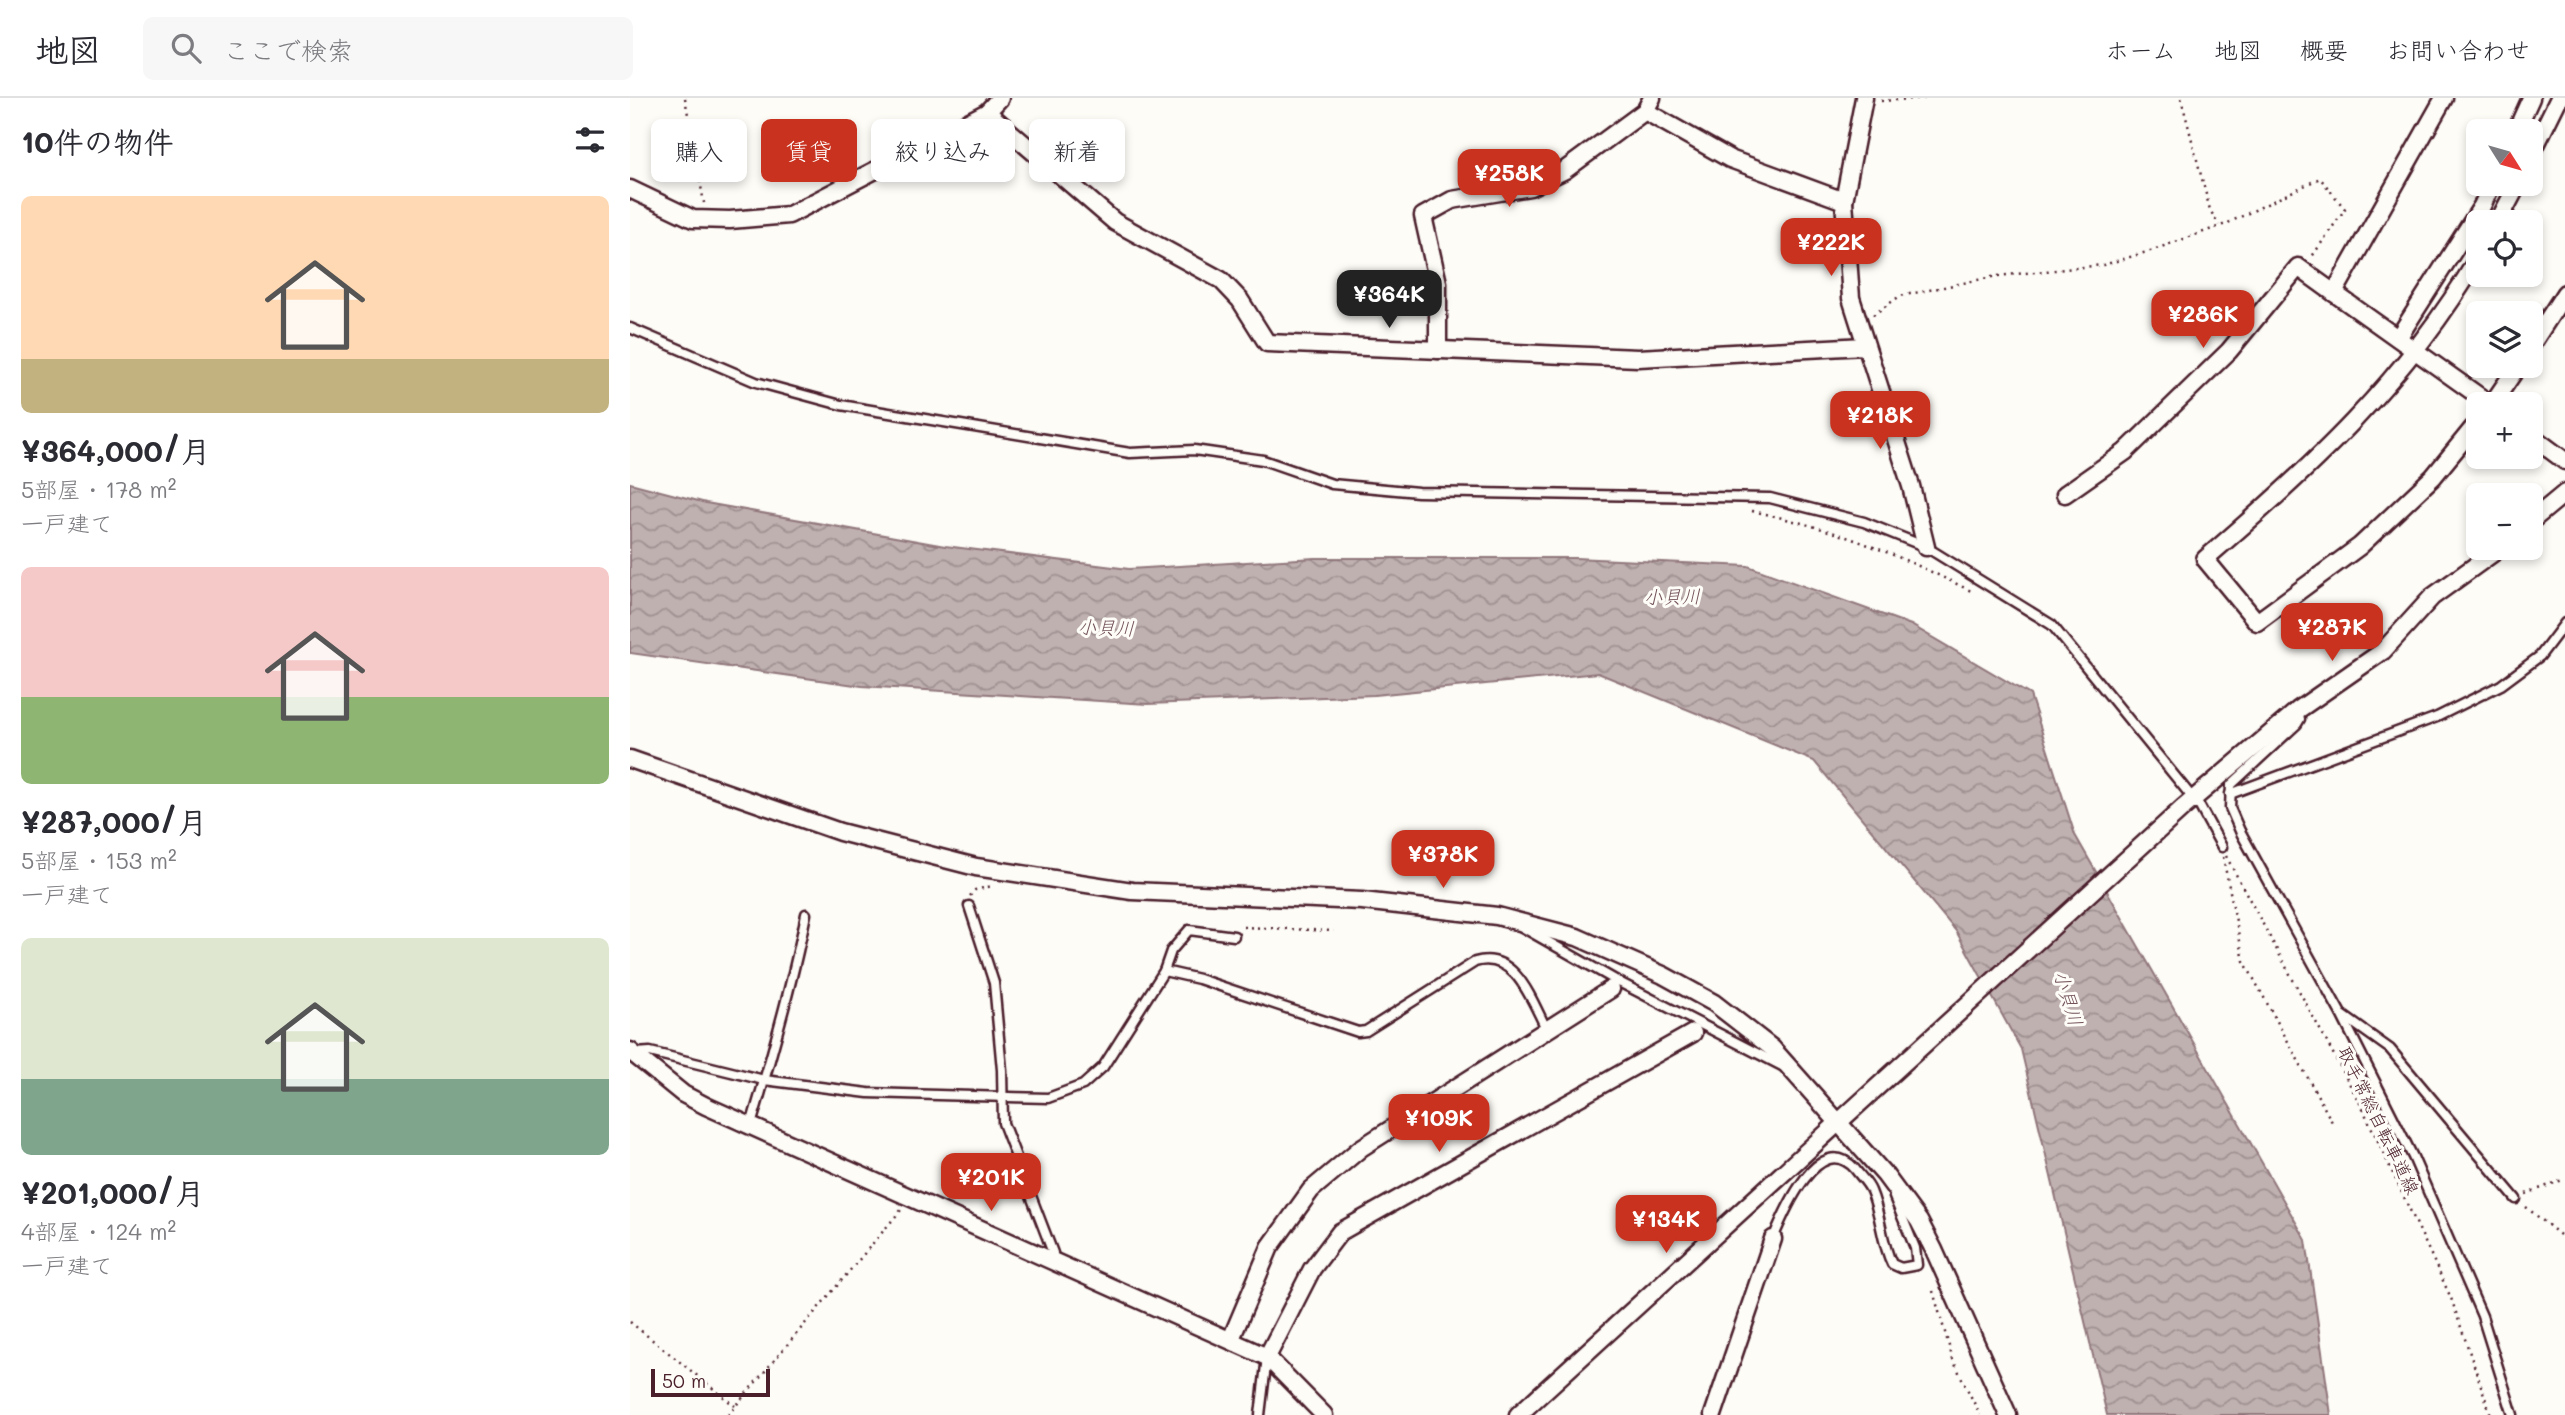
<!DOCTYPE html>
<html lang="ja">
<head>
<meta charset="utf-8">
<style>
  body { margin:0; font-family:Mali,"Klee One",sans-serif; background:#f7f7f7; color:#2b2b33; height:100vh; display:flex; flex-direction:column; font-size:26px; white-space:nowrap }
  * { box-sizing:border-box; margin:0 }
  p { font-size:23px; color:#7c7c81 }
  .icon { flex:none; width:38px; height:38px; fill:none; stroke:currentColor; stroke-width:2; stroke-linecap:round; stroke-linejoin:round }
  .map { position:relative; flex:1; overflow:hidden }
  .side { display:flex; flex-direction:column; background:#fff; width:630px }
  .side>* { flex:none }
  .banner { position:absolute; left:21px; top:21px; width:665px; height:63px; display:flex; gap:14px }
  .needle { width:46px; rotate:127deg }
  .controls { position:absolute; left:1836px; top:21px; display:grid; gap:14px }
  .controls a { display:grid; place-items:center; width:77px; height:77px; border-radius:10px; background:#fff; box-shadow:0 4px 10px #0003; font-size:35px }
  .scale { position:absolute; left:21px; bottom:18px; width:119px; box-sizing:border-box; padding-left:7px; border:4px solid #4a1f2b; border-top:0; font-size:19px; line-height:24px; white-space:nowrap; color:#4a1f2b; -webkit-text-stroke:5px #fdfcf7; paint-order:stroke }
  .price { position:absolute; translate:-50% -60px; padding:0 16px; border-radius:14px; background:#c8321e; color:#fff; font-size:23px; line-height:46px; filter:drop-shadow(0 2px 4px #0008) }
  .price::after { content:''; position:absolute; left:50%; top:42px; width:21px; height:16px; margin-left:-10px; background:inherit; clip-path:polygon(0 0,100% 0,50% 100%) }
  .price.active { background:#222; color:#fff }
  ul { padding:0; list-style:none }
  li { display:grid; align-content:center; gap:14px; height:371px; padding:0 21px }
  li span { display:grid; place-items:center; height:217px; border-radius:10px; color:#555 }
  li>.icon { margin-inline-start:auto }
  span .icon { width:126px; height:126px; fill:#fffc; stroke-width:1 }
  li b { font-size:30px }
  h2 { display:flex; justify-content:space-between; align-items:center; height:84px; padding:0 21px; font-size:30px }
  .pill { padding:0 24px; border-radius:10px; background:#fff; box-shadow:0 4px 10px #0003; font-size:24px; line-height:63px }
  .pill.active { background:#c8321e; color:#fff }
  header { display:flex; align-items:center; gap:42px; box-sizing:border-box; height:98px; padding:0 35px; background:#fff; border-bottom:2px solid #e1e1e2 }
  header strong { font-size:33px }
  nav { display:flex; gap:38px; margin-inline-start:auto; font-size:24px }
  .search { width:490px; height:63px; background:#f7f7f7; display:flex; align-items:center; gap:18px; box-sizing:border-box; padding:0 24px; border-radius:10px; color:#7c7c81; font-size:26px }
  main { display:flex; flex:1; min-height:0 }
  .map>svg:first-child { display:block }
</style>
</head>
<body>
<header>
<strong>地図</strong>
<div class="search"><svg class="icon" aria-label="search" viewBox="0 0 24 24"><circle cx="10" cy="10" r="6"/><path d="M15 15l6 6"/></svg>ここで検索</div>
<nav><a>ホーム</a><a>地図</a><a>概要</a><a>お問い合わせ</a></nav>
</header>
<main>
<section class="side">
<h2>10件の物件<svg class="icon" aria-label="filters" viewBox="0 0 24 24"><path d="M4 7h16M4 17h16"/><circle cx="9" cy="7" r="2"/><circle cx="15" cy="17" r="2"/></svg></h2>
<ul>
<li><span style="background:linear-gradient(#ffd9b3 75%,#c2b280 0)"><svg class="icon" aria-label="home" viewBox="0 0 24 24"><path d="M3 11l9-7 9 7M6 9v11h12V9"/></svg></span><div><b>¥364,000/月</b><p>5部屋 · 178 m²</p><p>一戸建て</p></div></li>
<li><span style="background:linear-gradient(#f6c9c9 60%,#8fb573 0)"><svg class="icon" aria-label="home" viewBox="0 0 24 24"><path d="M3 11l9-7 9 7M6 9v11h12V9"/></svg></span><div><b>¥287,000/月</b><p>5部屋 · 153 m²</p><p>一戸建て</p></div></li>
<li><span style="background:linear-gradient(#dfe7d0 65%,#7fa58c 0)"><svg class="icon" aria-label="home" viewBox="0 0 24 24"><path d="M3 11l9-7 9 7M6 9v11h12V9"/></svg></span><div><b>¥201,000/月</b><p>4部屋 · 124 m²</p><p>一戸建て</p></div></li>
</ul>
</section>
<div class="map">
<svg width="1935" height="1317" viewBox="0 0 1935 1317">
  <defs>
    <pattern id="water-waves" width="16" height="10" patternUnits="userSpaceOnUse" patternTransform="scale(1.75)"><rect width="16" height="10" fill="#c0b1b1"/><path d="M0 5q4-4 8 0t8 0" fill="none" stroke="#9e8f90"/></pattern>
  </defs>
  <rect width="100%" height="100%" fill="#fdfcf7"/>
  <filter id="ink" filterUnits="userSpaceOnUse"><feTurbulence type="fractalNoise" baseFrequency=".0143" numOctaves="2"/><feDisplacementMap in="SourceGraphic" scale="14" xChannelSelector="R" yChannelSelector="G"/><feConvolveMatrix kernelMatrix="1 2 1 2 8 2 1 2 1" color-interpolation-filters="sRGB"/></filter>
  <g filter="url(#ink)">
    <path fill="url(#water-waves)" stroke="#91777b" stroke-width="2" d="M0,385L76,405L315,448L499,471L685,460H945L1118,468L1281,527L1400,597L1445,737L1676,1142L1701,1317H1477L1391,951L1326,833L1184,663L968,575L744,597L518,606L232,588L0,555Z"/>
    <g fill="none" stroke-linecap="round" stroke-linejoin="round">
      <defs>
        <g id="service">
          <path d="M0,230L126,284L211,307L500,355L564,352L633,362L702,386L788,394L1140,400L1234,424L1296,449L1422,527L1570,709L1592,749"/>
          <path d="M1668,612L1670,621L1667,626L1601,687L1600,710L1610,733L1711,916L1760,951L1886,1101"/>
          <path d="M1600,696L1807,619L1871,587L1910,558L1935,525"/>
          <path d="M339,808L364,885L372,972L373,1025L423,1155L422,1162"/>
          <path d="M892,829L987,883L1152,968"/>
          <path d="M534,873L569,881L728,934L736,933L845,864C886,852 902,904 917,932"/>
          <path d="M1712,918L1783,1059L1852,1218L1883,1317"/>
          <path d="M6,955L20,954L134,982L238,995L418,1000L453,987L473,969L534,873L541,853L559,832L604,838"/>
          <path d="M121,1027C142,957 162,887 176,816"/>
          <path d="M1143,1141C1154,1114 1189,1031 1225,1071C1230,1078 1238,1085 1241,1093C1251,1116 1251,1144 1262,1166L1271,1170L1287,1167L1285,1150L1264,1099"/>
          <path d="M630,1317L637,1259"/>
        </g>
        <g id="minor">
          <path d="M1234,0L1214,103L1221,200L1281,388L1296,449"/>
          <path d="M1814,0L1704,195L1860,306"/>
          <path d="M1015,13L1100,61L1214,103"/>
          <path d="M357,14L485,124L591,182L610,202L637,245L1008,260L1235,248"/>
          <path d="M1886,33L1901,0"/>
          <path d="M1900,59L1929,0"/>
          <path d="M0,91L63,121L100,122L159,117L357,14L370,0"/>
          <path d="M1868,124L1888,86"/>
          <path d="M1848,160C1775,283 1682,369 1575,461L1627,524L1730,448L1803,379L1848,324"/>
          <path d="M1768,240L1852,108L1862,86"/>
          <path d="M1900,249L1935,195"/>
          <path d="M808,252V185L793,118L822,102L900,89L935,72L1015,13L1022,0"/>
          <path d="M1862,306L1888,268"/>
          <path d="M1900,337L1935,363"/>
          <path d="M1435,396L1495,354L1599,253L1668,169L1704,195"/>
          <path d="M1900,424L1935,395"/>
          <path d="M0,661L210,734L346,769L502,793L732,803L867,818L947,839L1033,877L1084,905L1142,950L1255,1077L1289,1123L1304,1152L1378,1317"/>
          <path d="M0,953L53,996L76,1008L637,1259L694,1317"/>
          <path d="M601,1241L640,1149L681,1092L731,1050L981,891"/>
          <path d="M637,1259L682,1171L710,1134L1063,935"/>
          <path d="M888,1317L1554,709L1668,612L1753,553L1802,499L1870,450"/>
          <path d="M1083,1317L1143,1141"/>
        </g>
      </defs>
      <use href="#service" stroke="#4a1f2b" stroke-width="13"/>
      <use href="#minor" stroke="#4a1f2b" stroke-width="21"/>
      <g stroke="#4a1f2b" stroke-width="2.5" stroke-dasharray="2 5" stroke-linecap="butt">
        <path d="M55,0L74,105"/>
        <path d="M1551,0L1580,112L1589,127"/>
        <path d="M1251,3L1297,0"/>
        <path d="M1243,217L1270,198L1367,178L1473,167L1520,153L1596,126L1690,80L1715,111L1681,160"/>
        <path d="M1122,413C1207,431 1264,455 1341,493"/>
        <path d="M1596,758L1732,1009L1821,1200L1861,1317"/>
        <path d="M1593,759L1614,863L1702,1024"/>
        <path d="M340,798L345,792L362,788"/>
        <path d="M613,829L704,833"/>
        <path d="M1896,1096L1935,1081"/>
        <path d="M1896,1109L1935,1141"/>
        <path d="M1303,1193L1323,1262L1350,1317"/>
        <path d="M0,1224L105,1308"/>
        <path d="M98,1317L271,1112"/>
      </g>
      <use href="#service" stroke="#fdfcf7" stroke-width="8"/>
      <use href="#minor" stroke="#fdfcf7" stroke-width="16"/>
    </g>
  </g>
  <g text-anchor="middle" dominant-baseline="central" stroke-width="6" stroke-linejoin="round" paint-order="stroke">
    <g font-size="18" fill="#4a1f2b" stroke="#fdfcf7">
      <text transform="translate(1749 1022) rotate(64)">取手常総自転車道線</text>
    </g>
    <g font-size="19" font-style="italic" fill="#73525a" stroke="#fdfcf7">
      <text transform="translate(1042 498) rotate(-1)">小貝川</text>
      <text transform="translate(476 529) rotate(2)">小貝川</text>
      <text transform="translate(1439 900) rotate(73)">小貝川</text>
    </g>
  </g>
</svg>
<div class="controls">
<a><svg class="needle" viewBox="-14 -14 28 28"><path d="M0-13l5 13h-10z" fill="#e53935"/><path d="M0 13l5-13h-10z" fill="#7c7c81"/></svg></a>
<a><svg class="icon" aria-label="locate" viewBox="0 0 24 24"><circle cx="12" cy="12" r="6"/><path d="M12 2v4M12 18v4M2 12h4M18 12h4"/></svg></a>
<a><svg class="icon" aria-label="layers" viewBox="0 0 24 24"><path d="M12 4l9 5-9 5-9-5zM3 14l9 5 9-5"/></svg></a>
<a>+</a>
<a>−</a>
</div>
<div class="scale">50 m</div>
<b class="price" style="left:879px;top:111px">¥258K</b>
<b class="price" style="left:1201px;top:180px">¥222K</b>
<b class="price active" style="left:759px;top:232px">¥364K</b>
<b class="price" style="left:1573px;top:252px">¥286K</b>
<b class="price" style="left:1250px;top:353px">¥218K</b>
<b class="price" style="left:1702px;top:565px">¥287K</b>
<b class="price" style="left:813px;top:792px">¥378K</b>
<b class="price" style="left:809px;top:1056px">¥109K</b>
<b class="price" style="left:361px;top:1115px">¥201K</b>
<b class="price" style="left:1036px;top:1157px">¥134K</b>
<div class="banner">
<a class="pill">購入</a>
<a class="pill active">賃貸</a>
<a class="pill">絞り込み</a>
<a class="pill">新着</a>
</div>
</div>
</main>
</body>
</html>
